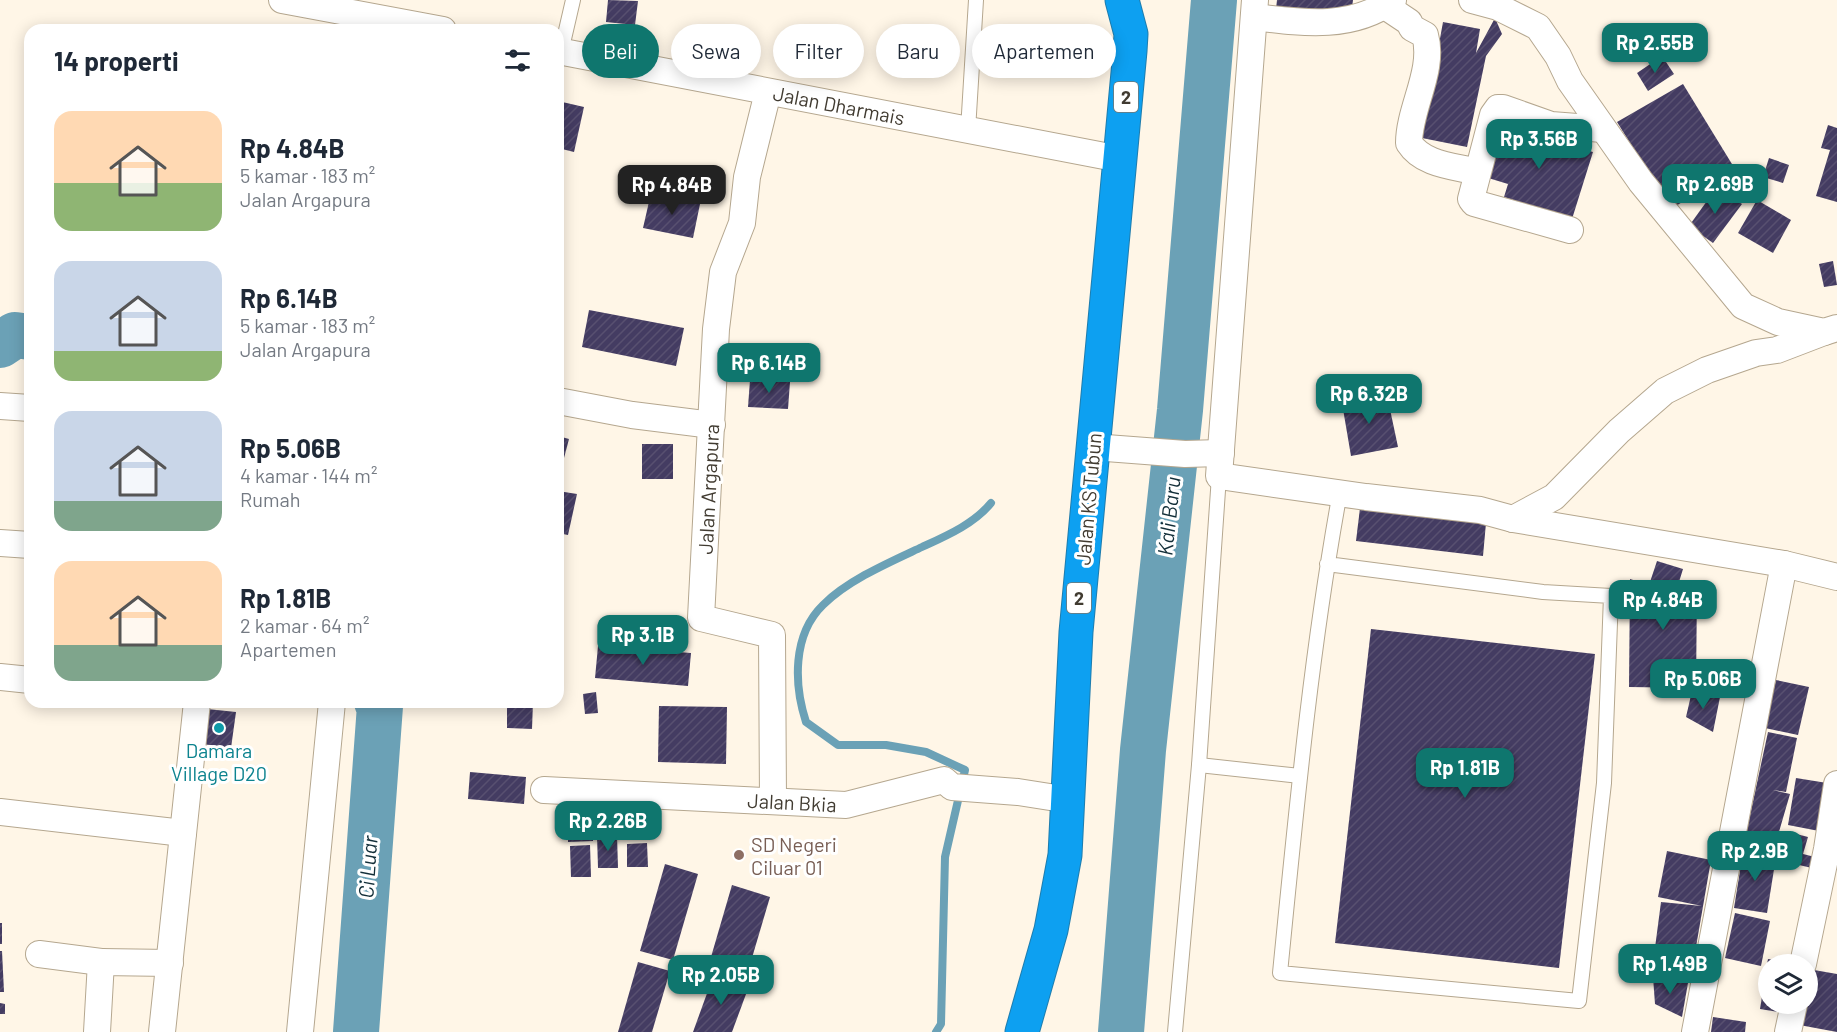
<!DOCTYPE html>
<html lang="id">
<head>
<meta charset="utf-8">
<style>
  body { margin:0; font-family:Barlow,sans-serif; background:#f6f6f7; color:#1f2937; height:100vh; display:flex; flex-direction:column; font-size:22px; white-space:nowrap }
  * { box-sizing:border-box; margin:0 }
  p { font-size:20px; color:#747a83 }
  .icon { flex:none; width:33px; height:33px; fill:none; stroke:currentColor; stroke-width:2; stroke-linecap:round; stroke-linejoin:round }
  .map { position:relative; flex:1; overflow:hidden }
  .drawer { position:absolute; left:24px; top:24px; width:540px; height:684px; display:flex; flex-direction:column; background:#fff; border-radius:18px; box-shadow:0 3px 15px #0003 }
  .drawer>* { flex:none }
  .top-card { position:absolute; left:582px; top:24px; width:570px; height:54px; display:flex; gap:12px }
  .fabs { position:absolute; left:1758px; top:954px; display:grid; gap:12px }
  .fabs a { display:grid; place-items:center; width:60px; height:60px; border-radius:50%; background:#fff; box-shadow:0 3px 15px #0003; font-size:30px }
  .price { position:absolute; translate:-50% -51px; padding:0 14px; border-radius:12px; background:#0f766e; color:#fff; font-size:20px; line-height:39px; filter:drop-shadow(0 2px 3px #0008) }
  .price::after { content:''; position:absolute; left:50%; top:36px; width:18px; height:14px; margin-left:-9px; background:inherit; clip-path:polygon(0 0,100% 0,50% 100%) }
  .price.active { background:#222; color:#fff }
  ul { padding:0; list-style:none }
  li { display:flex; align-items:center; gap:18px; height:150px; padding:0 30px }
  li span { display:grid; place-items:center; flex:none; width:168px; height:120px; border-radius:18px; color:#555 }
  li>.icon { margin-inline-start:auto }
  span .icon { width:72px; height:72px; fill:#fffc; stroke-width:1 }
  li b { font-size:26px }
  h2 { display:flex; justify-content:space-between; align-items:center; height:72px; padding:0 30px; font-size:26px }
  .pill { padding:0 21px; border-radius:27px; background:#fff; box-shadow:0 3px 15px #0003; font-size:21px; line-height:54px }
  .pill.active { background:#0f766e; color:#fff }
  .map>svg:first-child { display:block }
</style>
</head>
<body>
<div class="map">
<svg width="1837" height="1032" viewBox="0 0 1837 1032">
  <defs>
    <pattern id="building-hatch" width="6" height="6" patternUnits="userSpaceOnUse" patternTransform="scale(1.5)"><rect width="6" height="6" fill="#443c62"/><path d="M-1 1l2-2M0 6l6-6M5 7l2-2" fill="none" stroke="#585070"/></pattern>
  </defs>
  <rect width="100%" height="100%" fill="#fff6e7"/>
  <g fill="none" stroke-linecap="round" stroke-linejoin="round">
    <path stroke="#6ba1b6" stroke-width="8" d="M936,1032L941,1024L945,857L965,770L926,752L886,745H838L806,722C794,685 792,635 823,605C848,580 890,562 922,547C946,536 974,524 991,503"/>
    <g stroke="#6ba1b6" stroke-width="46">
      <path d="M0,345L15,335L30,337"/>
      <path d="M356,1032L380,706L377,702"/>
      <path d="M1121,1032L1143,750L1180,410L1214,0"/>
    </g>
  </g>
  <g fill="url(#building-hatch)">
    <path d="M608,0L638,1L635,25L606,22Z"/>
    <path d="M1277,0H1353L1351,16L1276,9Z"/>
    <path d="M1495,18L1502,34L1486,56L1467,147L1422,138L1443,22L1480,29L1476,53Z"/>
    <path d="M1662,56L1674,74L1648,91L1637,73Z"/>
    <path d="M1683,84L1735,169L1671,209L1617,122Z"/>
    <path d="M558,101L584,107L574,152L558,148Z"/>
    <path d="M1502,124L1593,152L1572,219L1504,197L1508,184L1485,177Z"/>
    <path d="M1828,125L1837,128V202L1816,196L1830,150L1821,148Z"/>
    <path d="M1769,158L1789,165L1783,183L1763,177Z"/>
    <path d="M1717,187L1742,204L1713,243L1689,226Z"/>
    <path d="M651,193L700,204L693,238L643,228Z"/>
    <path d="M1757,200L1791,220L1773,253L1738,233Z"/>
    <path d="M1833,261L1837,285L1824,287L1819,264Z"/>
    <path d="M589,310L684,328L676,366L582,347Z"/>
    <path d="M750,380L790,382L788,409L748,407Z"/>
    <path d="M1387,395L1398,447L1351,456L1342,403Z"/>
    <path d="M558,436L569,439L559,477H558Z"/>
    <rect x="642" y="444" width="31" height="35"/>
    <path d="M558,491L577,494L568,535L558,533Z"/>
    <path d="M1360,508L1486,523L1483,556L1356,541Z"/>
    <path d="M1657,561L1683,569L1679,582L1697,588L1696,688L1629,687L1630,579L1649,585Z"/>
    <path d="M1371,629L1595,654L1559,968L1335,943Z"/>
    <path d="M598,646L691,653L688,686L595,678Z"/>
    <path d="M1776,680L1809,687L1798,735L1765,728Z"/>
    <path d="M1692,691L1720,697L1713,732L1686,717Z"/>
    <path d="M596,692L598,713L585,714L583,694Z"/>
    <path d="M507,702H533L532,729L507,728Z"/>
    <path d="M659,706L727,707L726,764L658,762Z"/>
    <path d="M207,709L236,712L231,748L202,744Z"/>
    <path d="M1768,732L1797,738L1786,792L1773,790L1790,794L1776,842L1746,834Z"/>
    <path d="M470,772L526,777L524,804L468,799Z"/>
    <path d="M1796,778L1827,783L1819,831L1788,825Z"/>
    <path d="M568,807H593V841L568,842Z"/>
    <rect x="630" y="818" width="25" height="20"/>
    <path d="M1789,832L1808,837L1803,854L1819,858L1816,869L1782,861Z"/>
    <path d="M617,835L618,868H598L597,836Z"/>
    <path d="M647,843L648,867H627V844Z"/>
    <path d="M590,845L591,877H571L570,846Z"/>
    <path d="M1667,851L1711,860L1692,970L1653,963L1661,902L1702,906L1658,897Z"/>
    <path d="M1743,852L1776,857L1767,913L1734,908Z"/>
    <path d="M665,864L698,874L673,960L640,951Z"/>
    <path d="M732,885L770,897L749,968L711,957Z"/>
    <path d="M1735,913L1770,921L1761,966L1725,958Z"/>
    <rect x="0" y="923" width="2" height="21"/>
    <path d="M0,951H2L4,992H0Z"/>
    <path d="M1768,959L1795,963L1794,964H1767Z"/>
    <path d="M638,962L670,971L652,1032H618Z"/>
    <path d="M1767,965L1768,1004H1786L1785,1013L1760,1009Z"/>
    <path d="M1814,970L1837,974V1032L1794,1024L1798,1004H1808Z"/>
    <path d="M714,974L749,986L732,1032H693Z"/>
    <path d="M1653,977L1688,983L1682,1017L1655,1004Z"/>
    <path d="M0,1003L5,1004V1014H0Z"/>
    <path d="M1713,1017L1746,1022L1745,1032H1711Z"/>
  </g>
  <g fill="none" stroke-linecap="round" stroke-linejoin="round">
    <defs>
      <g id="lane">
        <path d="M561,52L573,0"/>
        <path d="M968,130L976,0"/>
        <path d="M1327,564L1543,592L1611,596L1604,783L1579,1001L1280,973C1296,812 1311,651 1340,492"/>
        <path d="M1199,765L1300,776"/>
        <path d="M1175,1032L1199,765L1219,476"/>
      </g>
      <g id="street">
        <path d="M282,0L443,30"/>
        <path d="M1255,0L1219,476L1366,497L1480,510L1513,519L1784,564L1837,577"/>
        <path d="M1472,0L1498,7L1538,27L1558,56L1570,81L1641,182L1743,306L1778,322L1824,332L1837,328"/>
        <path d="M1385,6L1409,22L1412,28L1425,35C1435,70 1409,108 1409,143C1423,165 1454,166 1477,172"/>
        <path d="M1255,17C1303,23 1351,30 1393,0"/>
        <path d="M558,51L1120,159"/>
        <path d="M768,92L747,177L742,223L723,272L716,329L701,618L772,635L773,801"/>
        <path d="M1570,230L1474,203L1471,199L1493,115L1498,108H1503L1551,125L1603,129"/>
        <path d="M558,401L632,415L712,425"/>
        <path d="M0,406L30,408"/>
        <path d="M1093,447L1185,454L1221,453"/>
        <path d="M1513,519L1554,497L1619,431L1665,391L1707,370L1756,353L1777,350L1824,332"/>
        <path d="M0,543L30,545"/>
        <path d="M0,677L30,680"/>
        <path d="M544,790L846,805L944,780L952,787L1018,792L1069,800"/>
        <path d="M0,812L183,833"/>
        <path d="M39,954L101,962"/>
        <path d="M1803,964L1827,849L1837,784"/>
        <path d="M97,1032L101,962L170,963"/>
        <path d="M162,1032L197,702"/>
        <path d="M300,1032L332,702"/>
        <path d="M1695,1032L1784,564"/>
        <path d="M1788,1032L1794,1004"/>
      </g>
      <path id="highway" d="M1022,1032L1051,930L1065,855L1076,632L1130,51L1131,34L1122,0"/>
    </defs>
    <use href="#lane" stroke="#b5a78f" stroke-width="16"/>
    <use href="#street" stroke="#b5a78f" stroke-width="28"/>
    <use href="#highway" stroke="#1f7dae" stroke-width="35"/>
    <use href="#lane" stroke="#fff" stroke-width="14"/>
    <use href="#street" stroke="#fff" stroke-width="26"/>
    <use href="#highway" stroke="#0da0f1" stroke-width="33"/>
  </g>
  <circle fill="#0f9aa8" stroke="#fff" stroke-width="2" cx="219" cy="728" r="6"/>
  <circle fill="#8d6e63" stroke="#fff" stroke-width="2" cx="739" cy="855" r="6"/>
  <g text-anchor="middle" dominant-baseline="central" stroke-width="6" stroke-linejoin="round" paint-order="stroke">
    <g fill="#fff" stroke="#7a766f" stroke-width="1.5">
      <rect x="1114" y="82" width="24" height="30" rx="4.5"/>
      <rect x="1067" y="583" width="24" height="30" rx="4.5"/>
    </g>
    <g font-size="18" font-weight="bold" fill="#413b31">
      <text x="1126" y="97">2</text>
      <text x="1079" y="598">2</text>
    </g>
    <g font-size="20" fill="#413b31" stroke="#fff">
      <text transform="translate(839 105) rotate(11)">Jalan Dharmais</text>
      <text transform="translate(708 489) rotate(-87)">Jalan Argapura</text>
      <text transform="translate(1088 499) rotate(-85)">Jalan KS Tubun</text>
      <text transform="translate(792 802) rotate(3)">Jalan Bkia</text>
    </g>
    <g font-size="20" fill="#0d838f" stroke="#fff">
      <text x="219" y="750">Damara<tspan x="219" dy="23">Village D20</tspan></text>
    </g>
    <g font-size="20" fill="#785e54" stroke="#fff" text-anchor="start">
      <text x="751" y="844">SD Negeri<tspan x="751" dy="23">Ciluar 01</tspan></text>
    </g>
    <g font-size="21" font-style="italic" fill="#122e38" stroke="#fff">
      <text transform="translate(1168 516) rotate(-84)">Kali Baru</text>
      <text transform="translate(367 867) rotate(-86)">Ci Luar</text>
    </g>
  </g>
</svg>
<div class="fabs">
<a><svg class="icon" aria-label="layers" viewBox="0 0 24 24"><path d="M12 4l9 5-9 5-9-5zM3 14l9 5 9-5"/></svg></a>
</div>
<b class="price" style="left:1655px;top:74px">Rp 2.55B</b>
<b class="price" style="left:1539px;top:170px">Rp 3.56B</b>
<b class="price" style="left:1715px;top:215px">Rp 2.69B</b>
<b class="price active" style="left:672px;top:216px">Rp 4.84B</b>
<b class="price" style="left:769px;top:394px">Rp 6.14B</b>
<b class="price" style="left:1369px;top:425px">Rp 6.32B</b>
<b class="price" style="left:1663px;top:631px">Rp 4.84B</b>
<b class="price" style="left:643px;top:666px">Rp 3.1B</b>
<b class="price" style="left:1703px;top:710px">Rp 5.06B</b>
<b class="price" style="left:1465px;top:799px">Rp 1.81B</b>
<b class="price" style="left:608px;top:852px">Rp 2.26B</b>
<b class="price" style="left:1755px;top:882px">Rp 2.9B</b>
<b class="price" style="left:1670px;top:995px">Rp 1.49B</b>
<b class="price" style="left:721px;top:1006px">Rp 2.05B</b>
<div class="top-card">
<a class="pill active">Beli</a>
<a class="pill">Sewa</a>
<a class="pill">Filter</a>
<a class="pill">Baru</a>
<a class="pill">Apartemen</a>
</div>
<section class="drawer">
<h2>14 properti<svg class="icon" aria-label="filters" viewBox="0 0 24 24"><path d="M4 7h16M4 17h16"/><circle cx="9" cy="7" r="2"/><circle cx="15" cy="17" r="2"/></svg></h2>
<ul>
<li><span style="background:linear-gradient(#ffd9b3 60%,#8fb573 0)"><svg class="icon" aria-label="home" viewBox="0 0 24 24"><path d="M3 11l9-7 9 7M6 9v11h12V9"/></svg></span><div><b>Rp 4.84B</b><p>5 kamar · 183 m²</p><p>Jalan Argapura</p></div></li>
<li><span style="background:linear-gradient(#c9d6e8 75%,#8fb573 0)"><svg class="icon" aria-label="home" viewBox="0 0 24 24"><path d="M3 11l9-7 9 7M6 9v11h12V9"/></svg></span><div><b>Rp 6.14B</b><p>5 kamar · 183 m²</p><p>Jalan Argapura</p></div></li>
<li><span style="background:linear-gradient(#c9d6e8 75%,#7fa58c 0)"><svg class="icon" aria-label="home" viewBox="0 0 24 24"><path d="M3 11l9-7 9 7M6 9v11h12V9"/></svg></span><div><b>Rp 5.06B</b><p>4 kamar · 144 m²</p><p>Rumah</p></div></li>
<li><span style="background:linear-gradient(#ffd9b3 70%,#7fa58c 0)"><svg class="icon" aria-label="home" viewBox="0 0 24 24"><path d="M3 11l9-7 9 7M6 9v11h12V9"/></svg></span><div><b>Rp 1.81B</b><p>2 kamar · 64 m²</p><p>Apartemen</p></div></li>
</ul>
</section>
</div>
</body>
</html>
